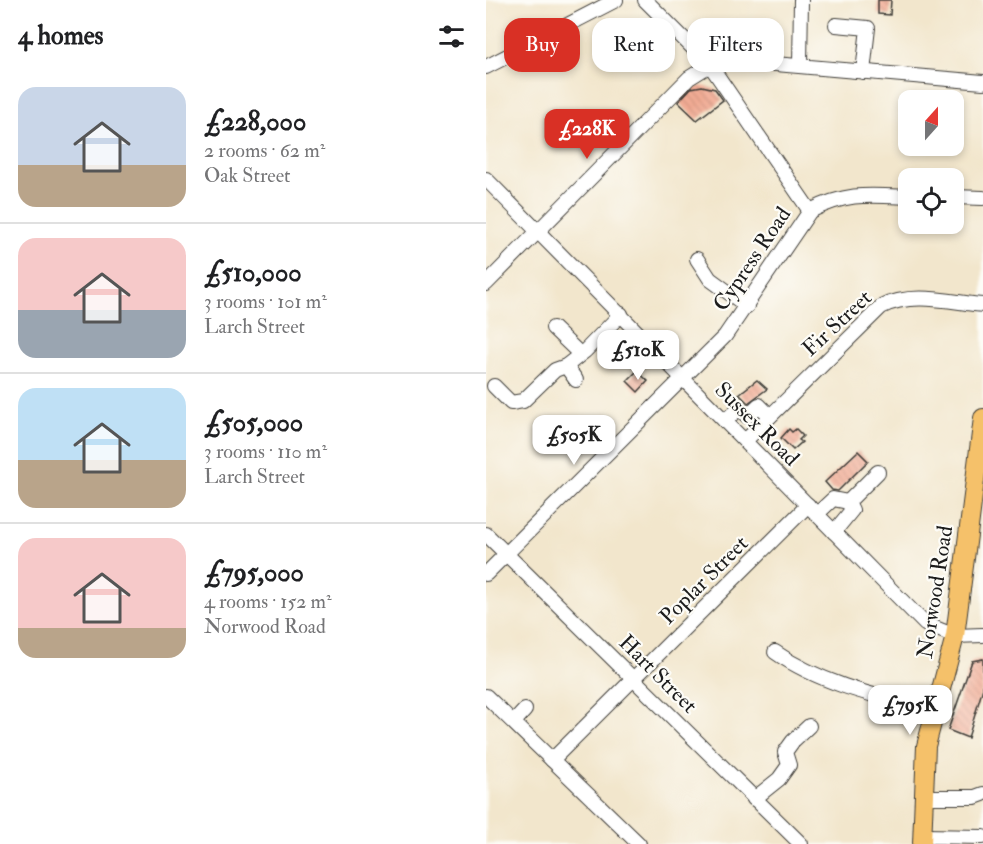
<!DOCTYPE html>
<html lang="en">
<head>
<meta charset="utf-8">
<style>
  body { margin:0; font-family:"IM FELL Double Pica",serif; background:#f6f6f6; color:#202124; height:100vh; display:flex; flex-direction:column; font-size:22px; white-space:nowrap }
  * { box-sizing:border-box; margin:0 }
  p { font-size:20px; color:#757577 }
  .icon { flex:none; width:33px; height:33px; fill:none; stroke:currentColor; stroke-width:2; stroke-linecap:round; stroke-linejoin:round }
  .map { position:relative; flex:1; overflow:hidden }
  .drawer { display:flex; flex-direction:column; background:#fff; width:486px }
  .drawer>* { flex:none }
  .top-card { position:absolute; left:18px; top:18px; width:388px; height:54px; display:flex; gap:12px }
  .needle { width:39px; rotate:21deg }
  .buttons { position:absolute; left:412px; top:90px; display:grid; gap:12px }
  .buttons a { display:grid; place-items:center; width:66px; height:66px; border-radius:12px; background:#fff; box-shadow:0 3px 9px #0003; font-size:30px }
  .price { position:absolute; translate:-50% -51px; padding:0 14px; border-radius:12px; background:#fff; color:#222; font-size:20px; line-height:39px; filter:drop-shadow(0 2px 3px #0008) }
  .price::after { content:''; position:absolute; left:50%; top:36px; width:18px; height:14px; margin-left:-9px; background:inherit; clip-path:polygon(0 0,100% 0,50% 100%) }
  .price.on { background:#d93025; color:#fff }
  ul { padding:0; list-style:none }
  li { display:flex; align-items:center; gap:18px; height:150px; padding:0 18px }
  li+li { border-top:2px solid #e0e0e0 }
  li span { display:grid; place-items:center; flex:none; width:168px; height:120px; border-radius:18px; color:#555 }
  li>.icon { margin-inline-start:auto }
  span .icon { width:72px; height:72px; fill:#fffc; stroke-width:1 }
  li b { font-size:26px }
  h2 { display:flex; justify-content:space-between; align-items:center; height:72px; padding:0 18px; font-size:26px }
  .pill { padding:0 21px; border-radius:18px; background:#fff; box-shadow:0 3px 9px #0003; font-size:21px; line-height:54px }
  .pill.on { background:#d93025; color:#fff }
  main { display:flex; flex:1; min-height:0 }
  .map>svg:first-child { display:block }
</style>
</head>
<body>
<main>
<section class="drawer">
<h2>4 homes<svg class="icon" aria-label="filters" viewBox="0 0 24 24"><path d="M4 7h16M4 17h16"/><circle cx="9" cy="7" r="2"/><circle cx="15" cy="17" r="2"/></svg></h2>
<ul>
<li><span style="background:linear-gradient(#c9d6e8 65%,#b9a48a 0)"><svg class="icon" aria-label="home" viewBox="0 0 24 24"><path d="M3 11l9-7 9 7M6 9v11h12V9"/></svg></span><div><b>£228,000</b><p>2 rooms · 62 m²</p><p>Oak Street</p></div></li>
<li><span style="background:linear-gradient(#f6c9c9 60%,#9aa5b1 0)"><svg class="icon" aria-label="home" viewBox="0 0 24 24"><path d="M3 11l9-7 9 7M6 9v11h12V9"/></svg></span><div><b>£510,000</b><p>3 rooms · 101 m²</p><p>Larch Street</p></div></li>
<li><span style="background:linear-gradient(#bfe0f5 60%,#b9a48a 0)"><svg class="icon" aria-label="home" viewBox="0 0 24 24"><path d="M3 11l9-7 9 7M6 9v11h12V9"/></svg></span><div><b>£505,000</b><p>3 rooms · 110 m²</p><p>Larch Street</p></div></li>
<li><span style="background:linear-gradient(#f6c9c9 75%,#b9a48a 0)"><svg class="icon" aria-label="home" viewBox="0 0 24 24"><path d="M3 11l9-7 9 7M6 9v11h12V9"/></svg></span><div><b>£795,000</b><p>4 rooms · 152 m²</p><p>Norwood Road</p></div></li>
</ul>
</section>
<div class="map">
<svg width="497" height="844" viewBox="0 0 497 844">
  <defs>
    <pattern id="building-back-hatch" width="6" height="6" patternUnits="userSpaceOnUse" patternTransform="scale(1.5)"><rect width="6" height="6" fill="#f2ac94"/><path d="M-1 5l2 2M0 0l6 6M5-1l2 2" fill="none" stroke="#cf937f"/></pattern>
  </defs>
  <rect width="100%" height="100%" fill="#fdfcf7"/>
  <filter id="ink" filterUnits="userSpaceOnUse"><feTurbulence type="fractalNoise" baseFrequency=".0167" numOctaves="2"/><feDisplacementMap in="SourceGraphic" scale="12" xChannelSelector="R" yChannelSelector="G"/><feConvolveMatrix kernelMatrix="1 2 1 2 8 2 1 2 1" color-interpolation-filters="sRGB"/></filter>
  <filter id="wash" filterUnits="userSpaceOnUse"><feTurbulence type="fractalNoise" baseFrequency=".008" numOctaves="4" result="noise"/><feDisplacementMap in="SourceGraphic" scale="24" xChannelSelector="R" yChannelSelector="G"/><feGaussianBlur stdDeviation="1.35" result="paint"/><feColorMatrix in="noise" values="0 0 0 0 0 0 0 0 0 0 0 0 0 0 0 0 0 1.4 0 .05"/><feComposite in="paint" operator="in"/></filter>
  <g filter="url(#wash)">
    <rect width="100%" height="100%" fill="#f2e6cc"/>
    <g id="blocks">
      <g fill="url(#building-back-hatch)">
        <path d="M392,0H405L404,15L392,14Z"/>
        <path d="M216,86L229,89L237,100L211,120L192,102L205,88Z"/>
        <path d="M151,371L162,381L152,392L141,381Z"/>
        <path d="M271,380L281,389L262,403L253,394Z"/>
        <path d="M303,429L306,432L310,429L317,436L313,440L316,442L307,450L295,438Z"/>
        <path d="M372,451L382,461L352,491L346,490L339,482Z"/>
        <path d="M497,659V688L482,738L462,730L486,661Z"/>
      </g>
    </g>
  </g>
  <g filter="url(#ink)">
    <use href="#blocks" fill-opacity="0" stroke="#3c3a36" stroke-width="1.5"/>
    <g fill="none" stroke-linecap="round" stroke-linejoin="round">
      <defs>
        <g id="minor">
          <path d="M159,0L224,65L324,211"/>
          <path d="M350,25L382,28L377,72"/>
          <path d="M314,65L315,0"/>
          <path d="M0,67L130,0"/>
          <path d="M0,179L439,624L469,636L497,635"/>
          <path d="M468,197L497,198"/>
          <path d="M211,259L224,279L261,306"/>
          <path d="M0,284L203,78L224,65L244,60L497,82"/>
          <path d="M67,328L93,353"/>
          <path d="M80,366L90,380"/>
          <path d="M8,386L25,403L37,401L69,370L80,366L99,351L135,314"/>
          <path d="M239,421L253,408L261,416L273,405L284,416"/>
          <path d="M259,441L395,307C425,291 465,302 497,305"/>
          <path d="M362,502L392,472"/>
          <path d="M331,514L347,499L362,502L366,510L348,532"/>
          <path d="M0,534L315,844"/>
          <path d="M0,574L239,336L324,211C362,192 381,195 423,197"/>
          <path d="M289,652C336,685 394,697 450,711"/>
          <path d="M0,696L153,844"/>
          <path d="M28,722L39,710"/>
          <path d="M66,760L322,505"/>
          <path d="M438,797H489L497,794"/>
          <path d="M268,799L293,779L303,765L299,752L307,741L323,726"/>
          <path d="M437,836L497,837"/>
        </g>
        <path id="major" d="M436,844L440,746L469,636L497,418"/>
      </defs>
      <use href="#minor" stroke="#3c3a36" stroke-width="16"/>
      <use href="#major" stroke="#3c3a36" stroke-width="20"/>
      <use href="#minor" stroke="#fff" stroke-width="14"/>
      <use href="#major" stroke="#f5c16b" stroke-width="18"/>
    </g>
  </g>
  <g text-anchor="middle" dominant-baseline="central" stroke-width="4.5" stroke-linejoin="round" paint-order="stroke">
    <g font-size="22" fill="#1c1c1c" stroke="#fdfcf7">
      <text transform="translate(266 259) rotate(-56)">Cypress Road</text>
      <text transform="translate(351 323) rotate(-43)">Fir Street</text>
      <text transform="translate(271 424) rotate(45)">Sussex Road</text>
      <text transform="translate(218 580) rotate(-45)">Poplar Street</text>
      <text transform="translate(449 592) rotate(-81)">Norwood Road</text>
      <text transform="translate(172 674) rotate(45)">Hart Street</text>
    </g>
  </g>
</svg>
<div class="buttons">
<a><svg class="needle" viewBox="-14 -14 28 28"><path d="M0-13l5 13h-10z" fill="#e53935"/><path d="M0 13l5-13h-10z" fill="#757577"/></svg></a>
<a><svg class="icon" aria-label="locate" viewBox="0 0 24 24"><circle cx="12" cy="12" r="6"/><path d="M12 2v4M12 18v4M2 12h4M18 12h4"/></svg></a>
</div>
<b class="price on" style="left:101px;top:160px">£228K</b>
<b class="price" style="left:152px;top:381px">£510K</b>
<b class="price" style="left:88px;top:466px">£505K</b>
<b class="price" style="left:424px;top:736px">£795K</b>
<div class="top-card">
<a class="pill on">Buy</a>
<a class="pill">Rent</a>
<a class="pill">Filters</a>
</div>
</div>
</main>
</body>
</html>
